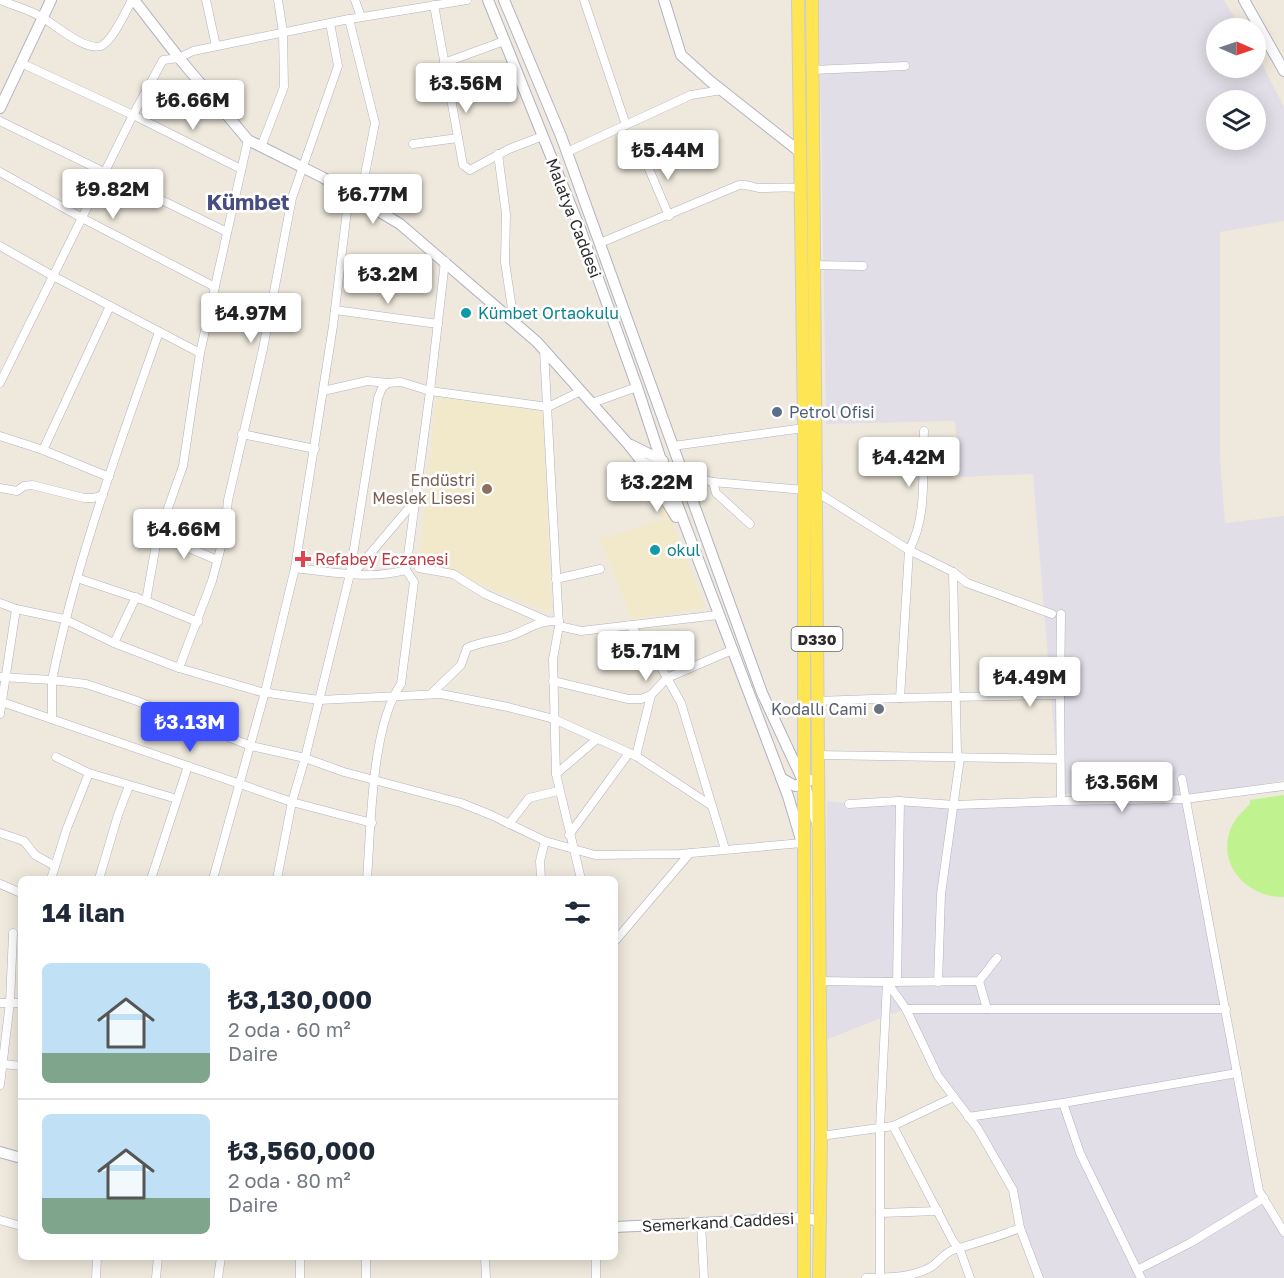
<!DOCTYPE html>
<html lang="tr">
<head>
<meta charset="utf-8">
<style>
  body { margin:0; font-family:"Golos Text",sans-serif; background:#f2f2f3; color:#1f2937; height:100vh; display:flex; flex-direction:column; font-size:22px; white-space:nowrap }
  * { box-sizing:border-box; margin:0 }
  p { font-size:20px; color:#747a83 }
  .icon { flex:none; width:33px; height:33px; fill:none; stroke:currentColor; stroke-width:2; stroke-linecap:round; stroke-linejoin:round }
  .map { position:relative; flex:1; overflow:hidden }
  .sheet { position:absolute; left:18px; top:876px; width:600px; height:384px; display:flex; flex-direction:column; background:#fff; border-radius:9px; box-shadow:0 3px 15px #0003 }
  .sheet>* { flex:none }
  .needle { width:39px; rotate:92deg }
  .tools { position:absolute; left:1206px; top:18px; display:grid; gap:12px }
  .tools a { display:grid; place-items:center; width:60px; height:60px; border-radius:50%; background:#fff; box-shadow:0 3px 15px #0003; font-size:30px }
  .price { position:absolute; translate:-50% -51px; padding:0 14px; border-radius:6px; background:#fff; color:#222; font-size:20px; line-height:39px; filter:drop-shadow(0 2px 3px #0008) }
  .price::after { content:''; position:absolute; left:50%; top:36px; width:18px; height:14px; margin-left:-9px; background:inherit; clip-path:polygon(0 0,100% 0,50% 100%) }
  .price.on { background:#3a4eff; color:#fff }
  ul { padding:0; list-style:none }
  li { display:flex; align-items:center; gap:18px; height:150px; padding:0 24px }
  li+li { border-top:2px solid #e0e1e3 }
  li span { display:grid; place-items:center; flex:none; width:168px; height:120px; border-radius:9px; color:#555 }
  li>.icon { margin-inline-start:auto }
  span .icon { width:72px; height:72px; fill:#fffc; stroke-width:1 }
  li b { font-size:26px }
  h2 { display:flex; justify-content:space-between; align-items:center; height:72px; padding:0 24px; font-size:26px }
  .map>svg:first-child { display:block }
</style>
</head>
<body>
<div class="map">
<svg width="1284" height="1278" viewBox="0 0 1284 1278">
  <rect width="100%" height="100%" fill="#efe9dd"/>
  <path fill="#e2dee7" fill-rule="evenodd" d="M819,0H1224L1241,28H1216V68H1256V52L1284,107V221L1220,232V458L1225,523L1284,516V780L1186,799L1263,1198L1284,1235V1278H1039L1020,1228L1013,1190L954,1097L905,1009L825,1040L827,801L849,804L1060,801L1097,794H1059L1033,474L959,477L955,421L826,424ZM1216,100H1256V140H1216Z"/>
  <g fill="#f2e9cb">
    <path d="M436,397L543,411L551,612L474,582L419,571Z"/>
    <path d="M657,500L671,518L705,608L632,619L600,539L662,520Z"/>
  </g>
  <path fill="#c0f390" d="M1284,795V897C1251,898 1219,869 1229,834C1232,821 1241,813 1250,804V800Z"/>
  <g fill="none" stroke-linecap="round" stroke-linejoin="round">
    <defs>
      <g id="street">
        <path d="M0,0C14,6 31,10 43,18C56,25 84,51 101,46C112,42 126,11 132,0"/>
        <path d="M206,0L216,46"/>
        <path d="M355,0L361,17"/>
        <path d="M584,0L626,125"/>
        <path d="M434,5L463,165L470,170L509,149L543,136"/>
        <path d="M349,19L375,123L360,200"/>
        <path d="M21,63L133,115L241,169"/>
        <path d="M444,63L504,41"/>
        <path d="M812,70L905,66"/>
        <path d="M0,121L227,232"/>
        <path d="M413,144L458,138"/>
        <path d="M261,147L284,87L283,32L278,0"/>
        <path d="M567,152L691,95L722,90"/>
        <path d="M498,154L506,214L505,262L514,322"/>
        <path d="M643,155L669,216"/>
        <path d="M0,172L82,218L215,287"/>
        <path d="M600,243L739,185C747,184 752,187 759,188C773,188 787,187 801,188"/>
        <path d="M0,246L53,276L200,353"/>
        <path d="M815,265L863,266"/>
        <path d="M335,310L438,324"/>
        <path d="M544,350L559,626L553,659L556,774L581,879"/>
        <path d="M0,383L133,115L163,60L179,58L193,51L344,20L467,0"/>
        <path d="M323,391L367,381L388,383"/>
        <path d="M592,403L637,387"/>
        <path d="M242,434L315,449"/>
        <path d="M0,436L43,450L109,477"/>
        <path d="M673,446L804,428"/>
        <path d="M43,450L110,306"/>
        <path d="M683,474L713,482L815,491L909,550L953,572L967,583L1052,614"/>
        <path d="M713,482L716,493L750,524"/>
        <path d="M0,488L17,491L24,486L32,485L84,498H93L103,495"/>
        <path d="M157,539L182,545L217,560"/>
        <path d="M295,568C331,572 370,580 406,570"/>
        <path d="M419,568L453,574L485,594L545,620"/>
        <path d="M353,574L414,502"/>
        <path d="M77,578L146,601L198,622"/>
        <path d="M556,579L600,569"/>
        <path d="M146,601L157,539L183,466L200,353L248,140"/>
        <path d="M0,603L16,609L64,619L114,643L179,668L261,692L319,700L441,694L508,707L554,719L636,756L712,806"/>
        <path d="M630,625L657,660L681,703L725,849"/>
        <path d="M559,626L581,631L718,615"/>
        <path d="M114,643L136,597"/>
        <path d="M179,668L212,581L225,532L228,500L263,349L292,198L338,66L330,23"/>
        <path d="M0,677L52,680C76,561 119,446 159,332"/>
        <path d="M553,681L628,699H641L651,695L667,678L732,650"/>
        <path d="M431,694L461,665L467,648C482,641 498,641 513,635C531,628 538,620 559,621"/>
        <path d="M900,698L1060,695L1061,614"/>
        <path d="M817,701L900,698L909,550C928,517 922,469 924,431"/>
        <path d="M2,702L292,802L372,823"/>
        <path d="M0,714L16,609"/>
        <path d="M52,719V680L86,684L137,701L251,746L305,758L344,772L461,803L491,815L545,841L595,855L680,854L802,843"/>
        <path d="M817,755L1060,759"/>
        <path d="M636,756L651,695"/>
        <path d="M56,757L89,773L177,799"/>
        <path d="M556,774L597,739"/>
        <path d="M1182,779L1259,1191L1284,1232"/>
        <path d="M1061,801L1185,799L1284,786"/>
        <path d="M849,804L898,801L955,805L1061,801L1060,695"/>
        <path d="M509,824L529,798L558,791"/>
        <path d="M0,833L24,841L35,855L55,866"/>
        <path d="M569,835L629,753"/>
        <path d="M51,879L67,828L89,773"/>
        <path d="M99,879L118,815L129,786"/>
        <path d="M151,879L188,766"/>
        <path d="M213,879L265,692L295,568L333,326L349,194"/>
        <path d="M277,879L292,802L305,758L350,574L378,398L382,388L388,383L401,382L430,391L548,407L581,391"/>
        <path d="M367,879C371,827 371,726 401,684L414,582L406,570L430,391L445,261"/>
        <path d="M541,879L540,861L545,841"/>
        <path d="M0,884L21,893"/>
        <path d="M615,941L690,853"/>
        <path d="M819,981L887,982L906,1009L938,1076L978,1129L1013,1190L1020,1228L1039,1278"/>
        <path d="M979,981L987,1009"/>
        <path d="M897,982L900,801"/>
        <path d="M938,982L941,894L960,758L957,753L953,572"/>
        <path d="M0,1003H21"/>
        <path d="M906,1009H1226"/>
        <path d="M3,1064L21,1066"/>
        <path d="M0,1085L10,1002L13,933"/>
        <path d="M1063,1103L1080,1153L1141,1278"/>
        <path d="M968,1117L1063,1103L1237,1073"/>
        <path d="M893,1126L953,1241L960,1250L970,1278"/>
        <path d="M821,1136L893,1126L954,1097"/>
        <path d="M880,1213L938,1211"/>
        <path d="M0,1220L21,1226"/>
        <path d="M701,1223L704,1278"/>
        <path d="M300,1257V1278"/>
        <path d="M366,1257V1278"/>
        <path d="M485,1257L486,1278"/>
        <path d="M1137,1270L1190,1243L1264,1198"/>
        <path d="M96,1278L97,1257"/>
        <path d="M156,1278L158,1257"/>
        <path d="M218,1278L221,1257"/>
        <path d="M596,1278V1257"/>
        <path d="M866,1278C887,1277 912,1278 931,1267C938,1263 944,1253 953,1250C975,1243 998,1237 1020,1228"/>
        <path d="M880,1278V1128L887,982L979,981L997,958"/>
      </g>
      <g id="secondary">
        <path d="M134,0L179,58L248,140L322,177L400,224L537,342L628,444L643,463L665,472L683,474"/>
        <path d="M488,0L581,231L637,387L665,472L788,796L802,843"/>
        <path d="M504,0L561,136L762,693L804,783L817,823"/>
        <path d="M664,0L681,55L710,81L800,152"/>
        <path d="M1244,0L1284,71"/>
        <path d="M0,108L51,0"/>
        <path d="M631,445L663,461"/>
        <path d="M643,463L676,517"/>
        <path d="M781,778L795,786L810,780"/>
        <path d="M0,1152L21,1158"/>
        <path d="M615,1227L804,1218L821,1221"/>
      </g>
      <g id="primary">
        <path d="M798,0L804,428V1278"/>
        <path d="M812,0L821,1136L819,1278"/>
      </g>
    </defs>
    <use href="#street" stroke="#b1b2c1" stroke-width="9"/>
    <use href="#secondary" stroke="#b1b2c1" stroke-width="12"/>
    <use href="#primary" stroke="#ccc" stroke-width="14"/>
    <use href="#street" stroke="#fff" stroke-width="8"/>
    <use href="#secondary" stroke="#fff" stroke-width="10"/>
    <use href="#primary" stroke="#fee553" stroke-width="12"/>
  </g>
  <g fill="#0f9aa8" stroke="#fff" stroke-width="2">
    <circle cx="466" cy="313" r="6"/>
    <circle cx="655" cy="550" r="6"/>
  </g>
  <circle fill="#5c6f8a" stroke="#fff" stroke-width="2" cx="777" cy="412" r="6"/>
  <circle fill="#8d6e63" stroke="#fff" stroke-width="2" cx="487" cy="489" r="6"/>
  <path fill="#e0444e" stroke="#fff" stroke-width="2" d="M300 550h6v6h6v6h-6v6h-6v-6h-6v-6h6z"/>
  <circle fill="#6b7280" stroke="#fff" stroke-width="2" cx="879" cy="709" r="6"/>
  <g text-anchor="middle" dominant-baseline="central" stroke-width="5" stroke-linejoin="round" paint-order="stroke">
    <rect fill="#fff" stroke="#6b6b6b" stroke-width="1.5" x="791.5" y="627" width="51" height="24" rx="4.5"/>
    <g font-size="15" font-weight="bold" fill="#2c2c2c">
      <text x="817" y="639">D330</text>
    </g>
    <g font-size="16" fill="#2c2c2c" stroke="#fff">
      <text transform="translate(574 218) rotate(69)">Malatya Caddesi</text>
      <text transform="translate(718 1222) rotate(-3)">Semerkand Caddesi</text>
    </g>
    <g font-size="16" fill="#0d838f" stroke="#fff" text-anchor="start">
      <text x="478" y="313">Kümbet Ortaokulu</text>
      <text x="667" y="550">okul</text>
    </g>
    <g font-size="16" fill="#4e5e75" stroke="#fff" text-anchor="start">
      <text x="789" y="412">Petrol Ofisi</text>
    </g>
    <g font-size="16" fill="#785e54" stroke="#fff" text-anchor="end">
      <text x="475" y="480">Endüstri<tspan x="475" dy="18">Meslek Lisesi</tspan></text>
    </g>
    <g font-size="16" fill="#be3a42" stroke="#fff" text-anchor="start">
      <text x="315" y="559">Refabey Eczanesi</text>
    </g>
    <g font-size="16" fill="#5b616d" stroke="#fff" text-anchor="end">
      <text x="867" y="709">Kodallı Cami</text>
    </g>
    <g font-size="22" font-weight="bold" fill="#474d82" stroke="#fff">
      <text x="248" y="201">Kümbet</text>
    </g>
  </g>
</svg>
<div class="tools">
<a><svg class="needle" viewBox="-14 -14 28 28"><path d="M0-13l5 13h-10z" fill="#e53935"/><path d="M0 13l5-13h-10z" fill="#747a83"/></svg></a>
<a><svg class="icon" aria-label="layers" viewBox="0 0 24 24"><path d="M12 4l9 5-9 5-9-5zM3 14l9 5 9-5"/></svg></a>
</div>
<b class="price" style="left:466px;top:114px">₺3.56M</b>
<b class="price" style="left:193px;top:131px">₺6.66M</b>
<b class="price" style="left:668px;top:181px">₺5.44M</b>
<b class="price" style="left:113px;top:220px">₺9.82M</b>
<b class="price" style="left:373px;top:225px">₺6.77M</b>
<b class="price" style="left:388px;top:305px">₺3.2M</b>
<b class="price" style="left:251px;top:344px">₺4.97M</b>
<b class="price" style="left:909px;top:488px">₺4.42M</b>
<b class="price" style="left:657px;top:513px">₺3.22M</b>
<b class="price" style="left:184px;top:560px">₺4.66M</b>
<b class="price" style="left:646px;top:682px">₺5.71M</b>
<b class="price" style="left:1030px;top:708px">₺4.49M</b>
<b class="price on" style="left:190px;top:753px">₺3.13M</b>
<b class="price" style="left:1122px;top:813px">₺3.56M</b>
<section class="sheet">
<h2>14 ilan<svg class="icon" aria-label="filters" viewBox="0 0 24 24"><path d="M4 7h16M4 17h16"/><circle cx="9" cy="7" r="2"/><circle cx="15" cy="17" r="2"/></svg></h2>
<ul>
<li><span style="background:linear-gradient(#bfe0f5 75%,#7fa58c 0)"><svg class="icon" aria-label="home" viewBox="0 0 24 24"><path d="M3 11l9-7 9 7M6 9v11h12V9"/></svg></span><div><b>₺3,130,000</b><p>2 oda · 60 m²</p><p>Daire</p></div></li>
<li><span style="background:linear-gradient(#bfe0f5 70%,#7fa58c 0)"><svg class="icon" aria-label="home" viewBox="0 0 24 24"><path d="M3 11l9-7 9 7M6 9v11h12V9"/></svg></span><div><b>₺3,560,000</b><p>2 oda · 80 m²</p><p>Daire</p></div></li>
</ul>
</section>
</div>
</body>
</html>
